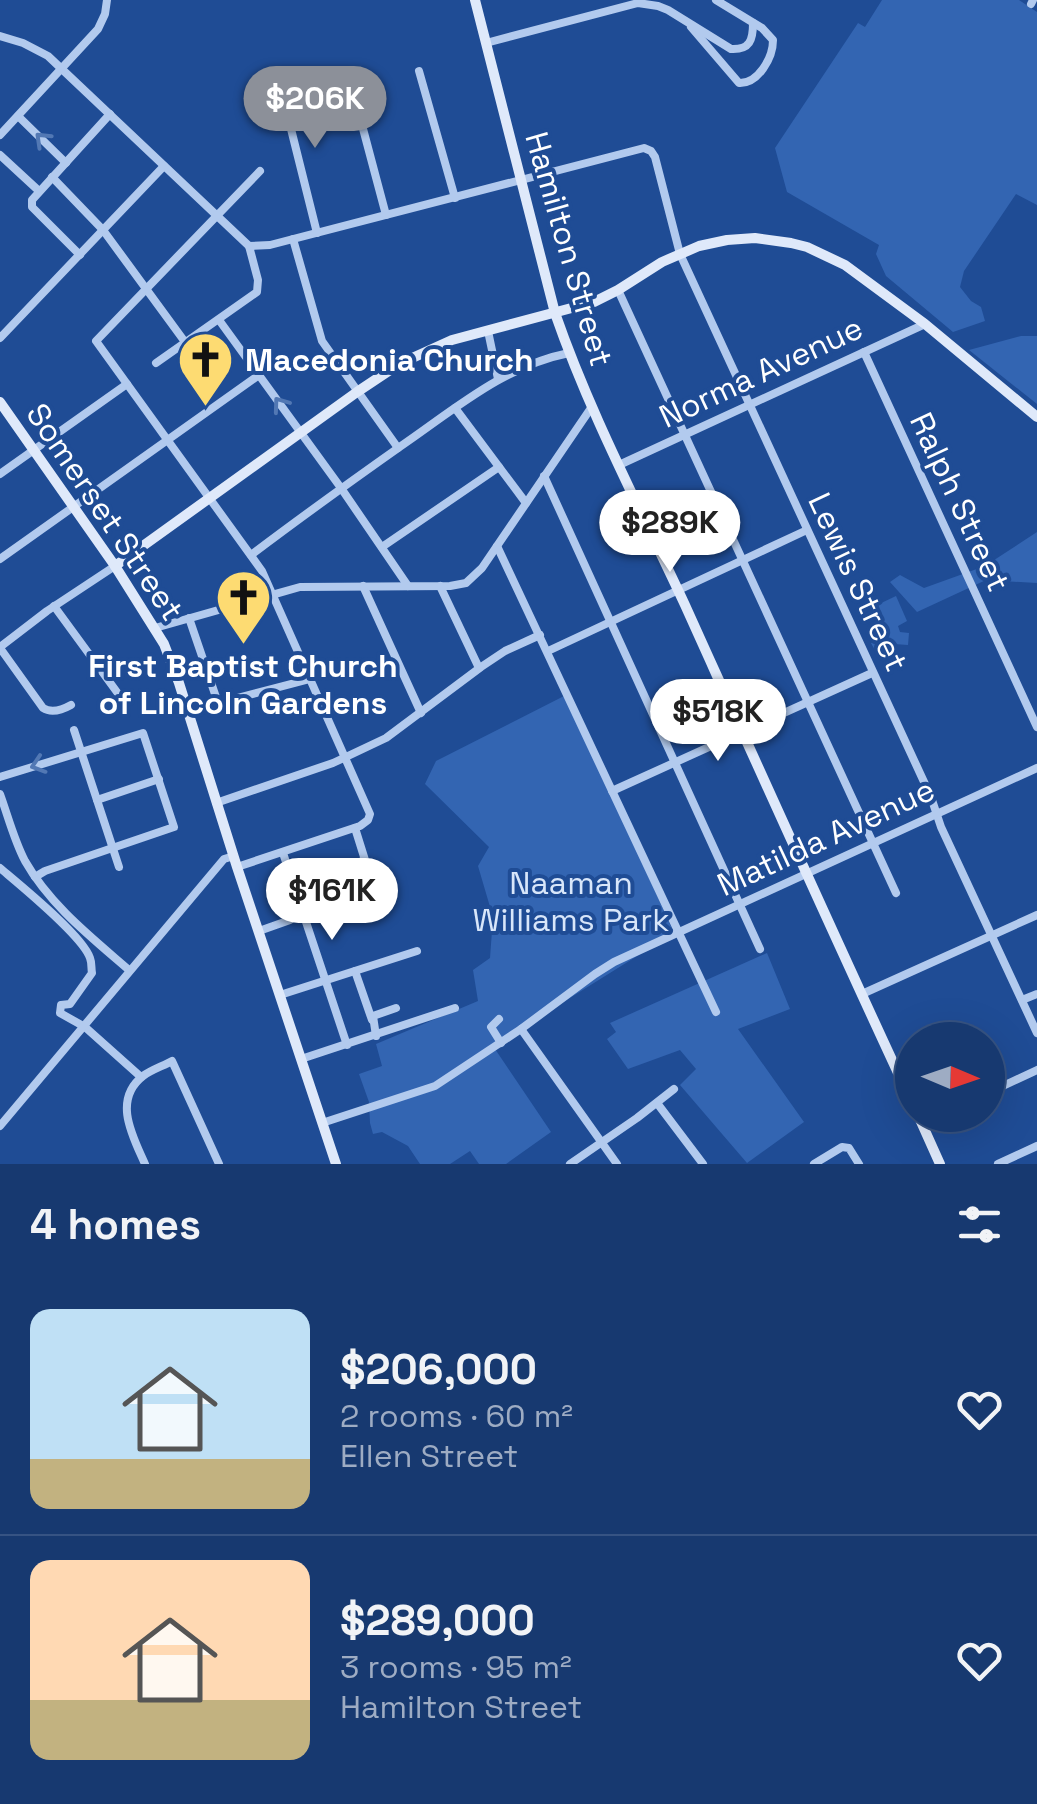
<!DOCTYPE html>
<html lang="en">
<head>
<meta charset="utf-8">
<style>
  body { margin:0; font-family:"Space Grotesk",sans-serif; background:#244478; color:#f1f3f6; height:100vh; display:flex; flex-direction:column; font-size:38px; white-space:nowrap }
  * { box-sizing:border-box; margin:0 }
  p { font-size:32px; color:#9eacc3 }
  .icon { flex:none; width:55px; height:55px; fill:none; stroke:currentColor; stroke-width:2; stroke-linecap:round; stroke-linejoin:round }
  .map { position:relative; height:1164px; overflow:hidden }
  .sheet { display:flex; flex-direction:column; background:#173970; flex:1 }
  .sheet>* { flex:none }
  .needle { width:65px; rotate:92deg }
  .controls { position:absolute; left:895px; top:1022px; display:grid; gap:20px }
  .controls a { display:grid; place-items:center; width:110px; height:110px; border-radius:50%; background:#173970; box-shadow:0 10px 40px #0002,0 0 0 2px #365383; font-size:50px }
  .price { position:absolute; translate:-50% -85px; padding:0 22px; border-radius:35px; background:#fff; color:#222; font-size:32px; line-height:65px; filter:drop-shadow(0 2px 5px #0008) }
  .price::after { content:''; position:absolute; left:50%; top:60px; width:30px; height:22px; margin-left:-15px; background:inherit; clip-path:polygon(0 0,100% 0,50% 100%) }
  .price.current { background:#8c9099; color:#fff }
  ul { padding:0; list-style:none }
  li { display:flex; align-items:center; gap:30px; height:250px; padding:0 30px }
  li+li { border-top:2px solid #365383 }
  li span { display:grid; place-items:center; flex:none; width:280px; height:200px; border-radius:20px; color:#555 }
  li>.icon { margin-inline-start:auto }
  span .icon { width:120px; height:120px; fill:#fffc; stroke-width:1 }
  li b { font-size:42px }
  h2 { display:flex; justify-content:space-between; align-items:center; height:120px; padding:0 30px; font-size:42px }
  .map>svg:first-child { display:block }
</style>
</head>
<body>
<div class="map">
<svg width="1037" height="1164" viewBox="0 0 1037 1164">
  <rect width="100%" height="100%" fill="#1f4c95"/>
  <g fill="#3365b2">
    <path d="M882,0H1019L1037,12V205L1016,194L964,271L960,287L971,301L981,307L985,321L953,332L886,276L876,254L879,245L787,192L775,148L858,23L865,27Z"/>
    <path d="M1021,336H1037V404L969,350Z"/>
    <path d="M1037,532V583L986,580L917,612L890,582L900,575L924,588L985,566Z"/>
    <path d="M896,596L907,621L898,626L900,632L909,633L908,645L894,644L887,647L890,653L879,658L871,643L874,642L871,637V628L882,619L877,605Z"/>
    <path d="M566,695L674,933L493,1046L551,1132L506,1164H479L470,1151L450,1164H420L408,1146L382,1132L373,1134L370,1123L369,1102L359,1074L382,1066L376,1044L478,1001L473,970L490,958L493,917L478,866L489,847L425,784L436,761Z"/>
    <path d="M767,953L790,1009L738,1029L804,1122L747,1163L680,1085L696,1069L680,1050L628,1069L607,1039L616,1032L610,1023Z"/>
  </g>
  <g fill="none" stroke-linecap="round" stroke-linejoin="round">
    <g stroke="#b2caee" stroke-width="8">
      <path d="M1031,4L1033,0"/>
      <path d="M691,27L739,83C758,84 773,58 773,40L762,28L716,0"/>
      <path d="M0,36L23,43L48,56L249,246L270,245L644,148L651,151L655,157L680,254L931,797L941,827L1037,1033"/>
      <path d="M486,43L638,3L658,6L668,10L731,49C750,50 753,40 753,23"/>
      <path d="M419,71L455,198"/>
      <path d="M278,77L317,233"/>
      <path d="M350,80L386,215"/>
      <path d="M18,116L66,163"/>
      <path d="M0,135L98,29L105,14L107,0"/>
      <path d="M0,155L39,191"/>
      <path d="M52,177L103,230L185,342"/>
      <path d="M293,239L322,341L398,448"/>
      <path d="M80,255L32,207V200L110,114"/>
      <path d="M618,290L896,893"/>
      <path d="M219,320L341,488L408,586"/>
      <path d="M488,331L498,379"/>
      <path d="M0,338L164,166"/>
      <path d="M864,352L1037,727"/>
      <path d="M156,363L257,292L258,280L249,246"/>
      <path d="M455,408L526,503"/>
      <path d="M619,465L925,324"/>
      <path d="M0,474L127,384"/>
      <path d="M544,476L760,949"/>
      <path d="M497,546L716,1012"/>
      <path d="M382,547L499,467"/>
      <path d="M251,555C300,518 350,482 401,446C455,409 504,366 569,353"/>
      <path d="M0,559L259,375"/>
      <path d="M363,586L421,713"/>
      <path d="M440,586L479,668"/>
      <path d="M54,606L122,699"/>
      <path d="M189,618L218,703L310,679"/>
      <path d="M155,628L300,587L450,586L466,583L482,568L591,408"/>
      <path d="M0,647L47,611L115,566"/>
      <path d="M0,648L43,708C52,714 62,710 71,705"/>
      <path d="M548,651L807,530"/>
      <path d="M74,730L119,867"/>
      <path d="M0,777L143,733L174,827L45,871L35,877"/>
      <path d="M612,791L872,673"/>
      <path d="M0,794C8,816 14,840 25,861C50,905 91,937 129,970"/>
      <path d="M97,800L159,779"/>
      <path d="M216,803L333,763L386,738L481,667L505,651L540,635"/>
      <path d="M283,853L347,1045"/>
      <path d="M237,867L360,826L368,820L370,814L262,571L96,341L260,171"/>
      <path d="M0,868C20,885 83,936 90,958C92,963 91,968 92,973L70,1004L61,1005L60,1013L85,1027L141,1077"/>
      <path d="M294,886L365,860L355,828"/>
      <path d="M304,917L388,889"/>
      <path d="M259,931L290,920"/>
      <path d="M355,971L372,1020"/>
      <path d="M862,994L1037,915"/>
      <path d="M280,995L417,951"/>
      <path d="M1022,1000L1037,994"/>
      <path d="M499,1019L491,1027L501,1043"/>
      <path d="M521,1029L617,1164"/>
      <path d="M376,1036L373,1016L396,1008"/>
      <path d="M301,1059L455,1008"/>
      <path d="M988,1093L1037,1070"/>
      <path d="M657,1103L703,1164"/>
      <path d="M322,1123L435,1086L521,1029L595,974L614,962L1037,768"/>
      <path d="M922,1123L940,1115"/>
      <path d="M0,1126L224,859L234,856"/>
      <path d="M145,1164C133,1137 112,1100 143,1076C151,1070 163,1066 172,1061L219,1164"/>
      <path d="M570,1164L637,1118L674,1089"/>
      <path d="M814,1164L842,1147L849,1148L859,1164"/>
      <path d="M998,1164L1037,1146"/>
    </g>
    <g stroke="#dfe9fa" stroke-width="10">
      <path d="M475,0L555,313C590,414 640,508 685,605C760,771 835,938 912,1103"/>
      <path d="M0,402L115,566L164,644L179,683L237,867L336,1164"/>
      <path d="M115,566L357,392L399,364L452,340L594,302L618,290L662,262L699,246L727,240L755,238L791,243L807,247L845,265L925,324L1037,417"/>
      <path d="M918,1115L940,1164"/>
    </g>
  </g>
  <defs><path id="oneway-chevron" d="M-2-3.5L2.5 0L-2 3.5" fill="none" stroke-width="1.6" stroke-linecap="round" stroke-linejoin="round" transform="scale(2.5)"/></defs>
  <g stroke="#5278b4">
    <use href="#oneway-chevron" transform="translate(42 139) rotate(-136)"/>
    <use href="#oneway-chevron" transform="translate(280 404) rotate(-126)"/>
    <use href="#oneway-chevron" transform="translate(38 765) rotate(162)"/>
  </g>
  <defs>
    <symbol id="church-pin" viewBox="-11 -11 22 30"><path d="M0 17L-7.5 6A9.5 9.5 0 1 1 7.5 6Z" fill="#fddb72" stroke="#1f4c95"/><path d="M-1.2-6h2.4v3.5h3.3v2.4h-3.3V6h-2.4V-.1h-3.3v-2.4h3.3Z" fill="#111"/></symbol>
  </defs>
  <g fill-rule="evenodd">
    <use href="#church-pin" x="174" y="328" width="63" height="86"/>
    <use href="#church-pin" x="212" y="566" width="63" height="86"/>
  </g>
  <g text-anchor="middle" dominant-baseline="central" stroke-width="8" stroke-linejoin="round" paint-order="stroke">
    <g font-size="32" fill="#fff" stroke="#1f4c95">
      <text transform="translate(569 249) rotate(74)">Hamilton Street</text>
      <text transform="translate(761 372) rotate(-25)">Norma Avenue</text>
      <text transform="translate(960 502) rotate(65)">Ralph Street</text>
      <text transform="translate(105 512) rotate(56)">Somerset Street</text>
      <text transform="translate(858 582) rotate(65)">Lewis Street</text>
      <text transform="translate(826 837) rotate(-25)">Matilda Avenue</text>
    </g>
    <g font-size="32" font-weight="bold" fill="#fff" stroke="#1f4c95" text-anchor="start">
      <text x="245" y="360">Macedonia Church</text>
      <text x="243" y="666" text-anchor="middle">First Baptist Church<tspan x="243" dy="37">of Lincoln Gardens</tspan></text>
    </g>
    <g font-size="32" fill="#d8e6fa" stroke="#1f4c95">
      <text x="571" y="883">Naaman<tspan x="571" dy="37">Williams Park</tspan></text>
    </g>
  </g>
</svg>
<div class="controls">
<a><svg class="needle" viewBox="-14 -14 28 28"><path d="M0-13l5 13h-10z" fill="#e53935"/><path d="M0 13l5-13h-10z" fill="#9eacc3"/></svg></a>
</div>
<b class="price current" style="left:315px;top:151px">$206K</b>
<b class="price" style="left:670px;top:575px">$289K</b>
<b class="price" style="left:718px;top:764px">$518K</b>
<b class="price" style="left:332px;top:943px">$161K</b>
</div>
<section class="sheet">
<h2>4 homes<svg class="icon" aria-label="filters" viewBox="0 0 24 24"><path d="M4 7h16M4 17h16"/><circle cx="9" cy="7" r="2"/><circle cx="15" cy="17" r="2"/></svg></h2>
<ul>
<li><span style="background:linear-gradient(#bfe0f5 75%,#c2b280 0)"><svg class="icon" aria-label="home" viewBox="0 0 24 24"><path d="M3 11l9-7 9 7M6 9v11h12V9"/></svg></span><div><b>$206,000</b><p>2 rooms · 60 m²</p><p>Ellen Street</p></div><svg class="icon" aria-label="heart" viewBox="0 0 24 24"><path d="M12 20l-8-8c-3-5 5-10 8-4 3-6 11-1 8 4z"/></svg></li>
<li><span style="background:linear-gradient(#ffd9b3 70%,#c2b280 0)"><svg class="icon" aria-label="home" viewBox="0 0 24 24"><path d="M3 11l9-7 9 7M6 9v11h12V9"/></svg></span><div><b>$289,000</b><p>3 rooms · 95 m²</p><p>Hamilton Street</p></div><svg class="icon" aria-label="heart" viewBox="0 0 24 24"><path d="M12 20l-8-8c-3-5 5-10 8-4 3-6 11-1 8 4z"/></svg></li>
</ul>
</section>
</body>
</html>
